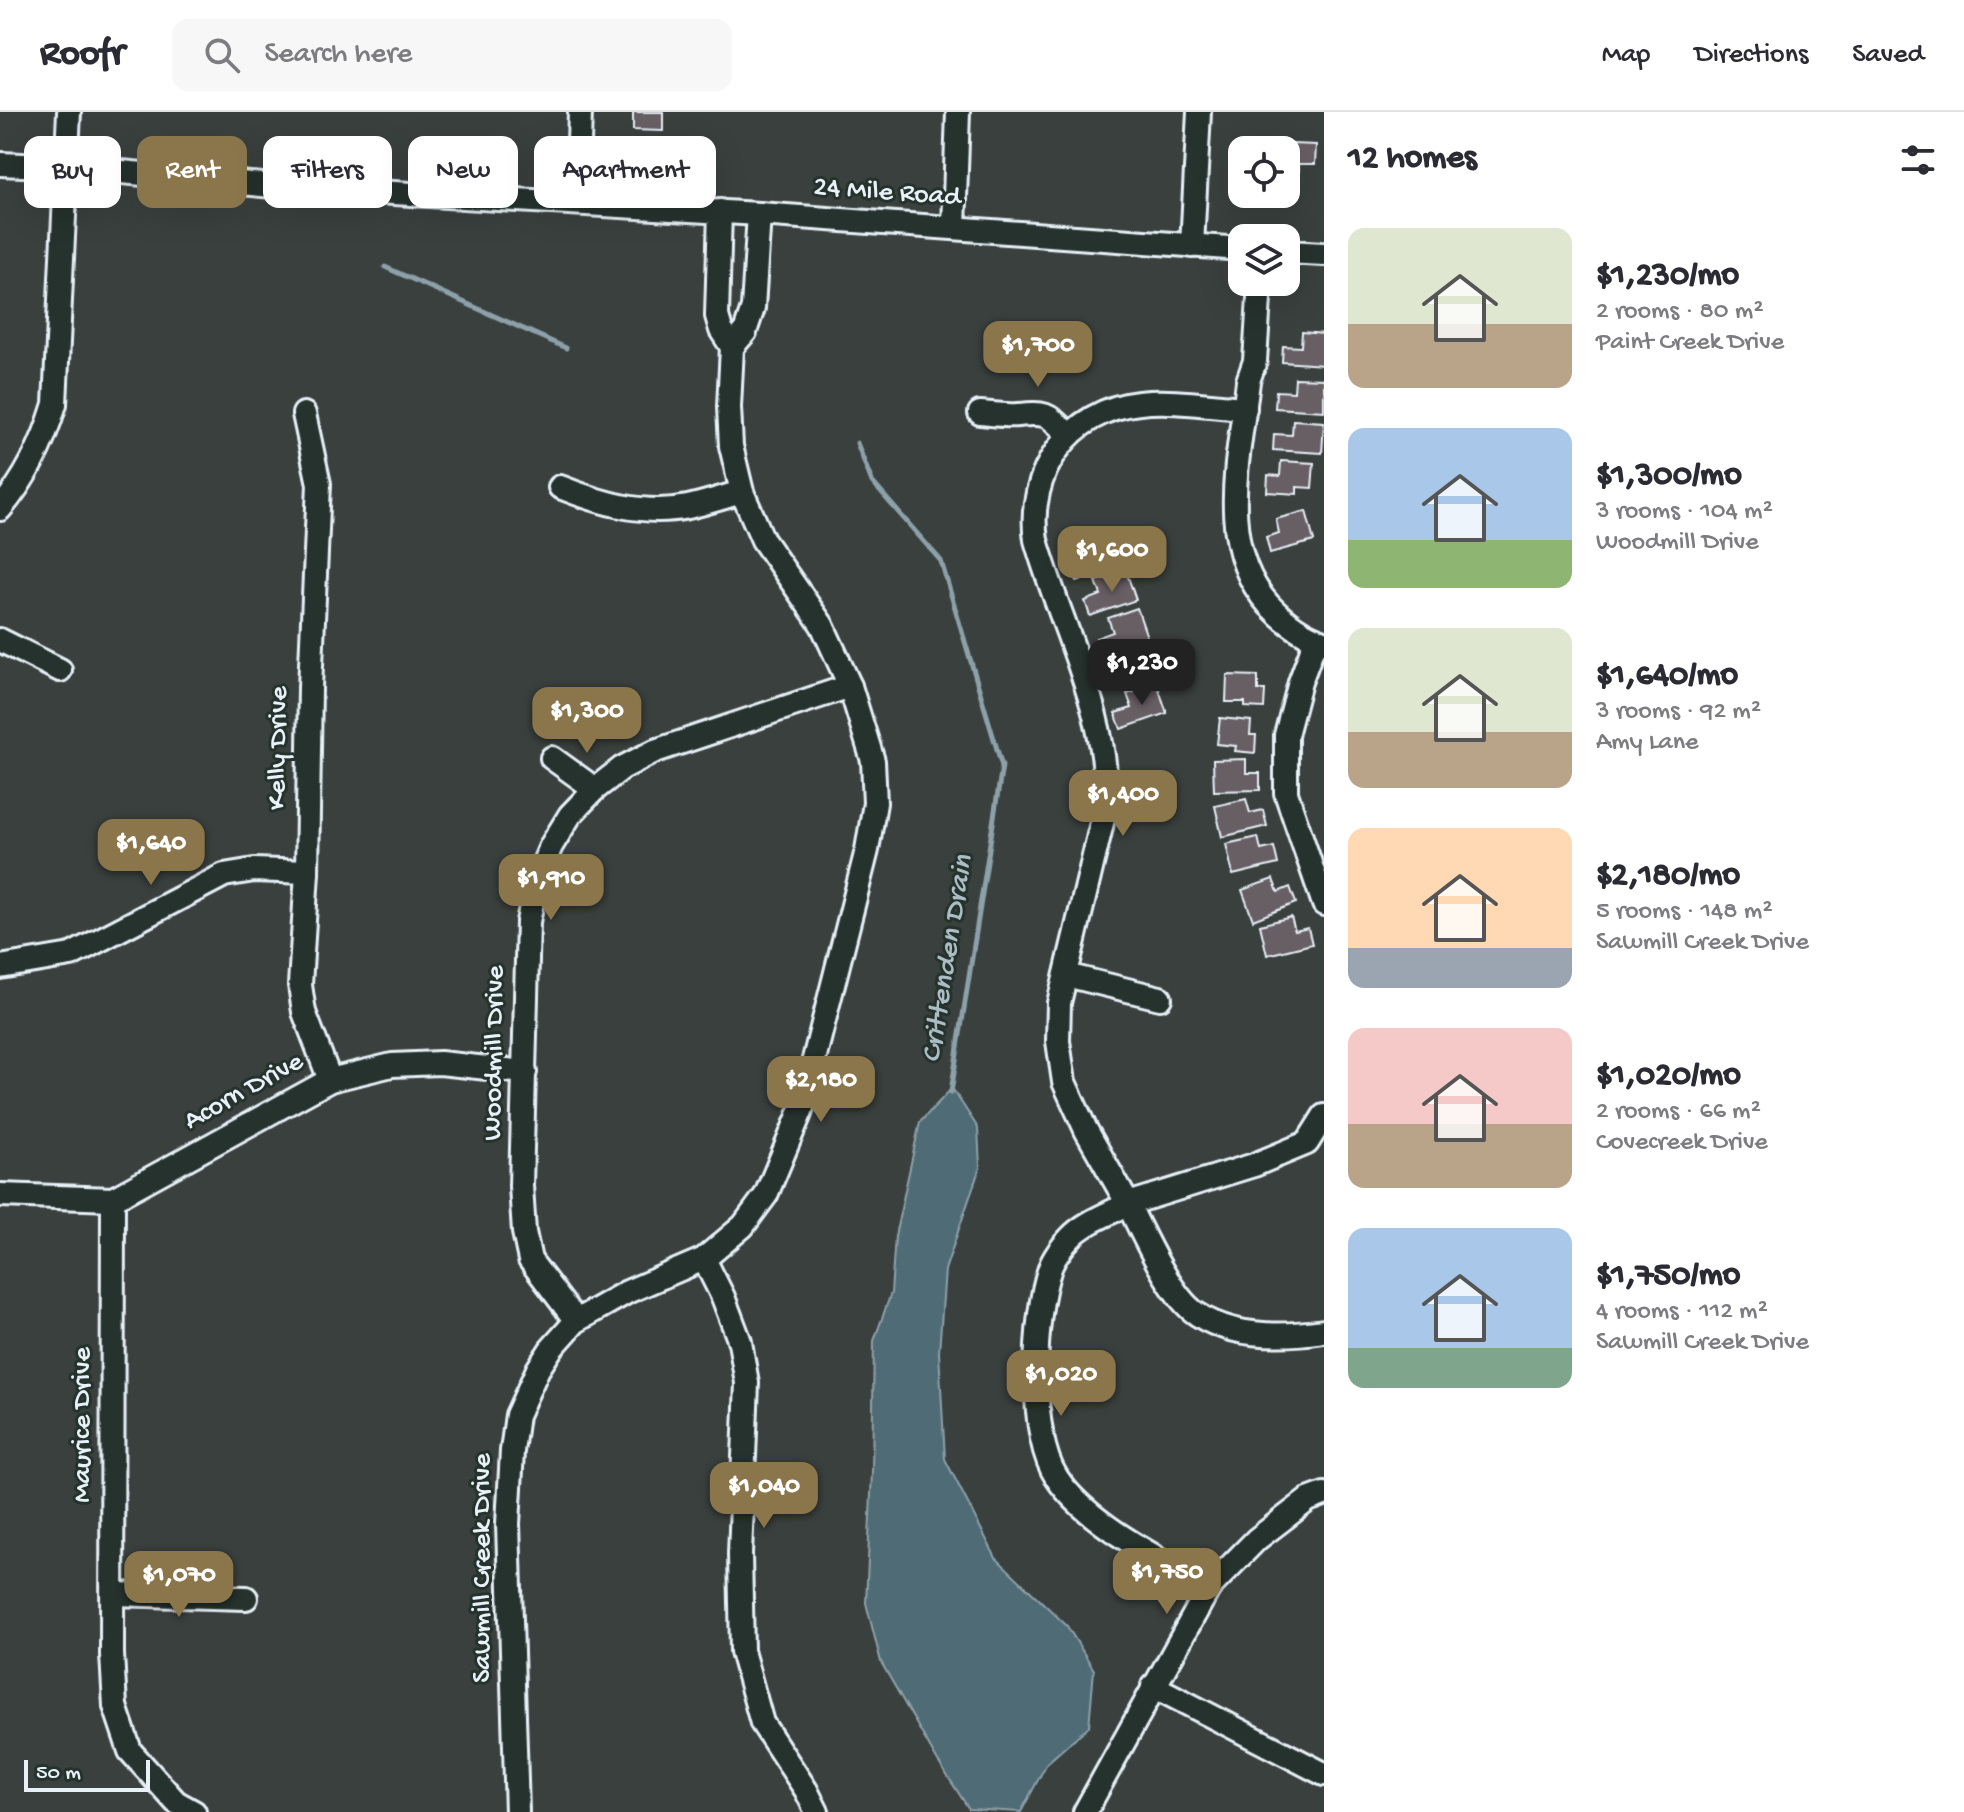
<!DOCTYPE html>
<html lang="en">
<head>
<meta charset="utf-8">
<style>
  body { margin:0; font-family:"Gochi Hand",sans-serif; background:#f7f7f7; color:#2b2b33; height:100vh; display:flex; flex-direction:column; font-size:30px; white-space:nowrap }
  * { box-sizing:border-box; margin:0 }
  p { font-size:26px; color:#7c7c81 }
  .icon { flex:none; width:44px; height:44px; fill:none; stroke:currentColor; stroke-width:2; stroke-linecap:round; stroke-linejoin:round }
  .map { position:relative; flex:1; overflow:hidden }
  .sheet { display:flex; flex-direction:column; background:#fff; width:640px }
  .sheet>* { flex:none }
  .banner { position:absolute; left:24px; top:24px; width:760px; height:72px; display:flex; gap:16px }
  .buttons { position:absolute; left:1228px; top:24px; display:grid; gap:16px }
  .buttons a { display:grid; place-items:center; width:72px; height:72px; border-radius:16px; background:#fff; box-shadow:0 8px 32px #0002; font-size:40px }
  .scale { position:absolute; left:24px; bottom:20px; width:126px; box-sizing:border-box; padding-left:8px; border:4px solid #e8f1f8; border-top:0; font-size:22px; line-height:28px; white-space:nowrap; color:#e8f1f8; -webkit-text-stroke:6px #26332d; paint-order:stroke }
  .price { position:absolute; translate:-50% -68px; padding:0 18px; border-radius:16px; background:#8a764a; color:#fff; font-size:26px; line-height:52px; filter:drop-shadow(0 2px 4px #0008) }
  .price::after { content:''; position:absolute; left:50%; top:48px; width:24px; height:18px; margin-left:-12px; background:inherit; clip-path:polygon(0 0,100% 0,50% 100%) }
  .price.selected { background:#222; color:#fff }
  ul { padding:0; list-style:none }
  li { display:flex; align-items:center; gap:24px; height:200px; padding:0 24px }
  li span { display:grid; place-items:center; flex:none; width:224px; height:160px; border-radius:16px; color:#555 }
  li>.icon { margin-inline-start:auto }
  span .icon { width:96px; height:96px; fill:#fffc; stroke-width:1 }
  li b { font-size:34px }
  h2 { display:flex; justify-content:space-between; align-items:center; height:96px; padding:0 24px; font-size:34px }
  .chip { padding:0 28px; border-radius:16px; background:#fff; box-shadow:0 8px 32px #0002; font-size:28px; line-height:72px }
  .chip.selected { background:#8a764a; color:#fff }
  header { display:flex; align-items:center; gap:48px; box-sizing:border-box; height:112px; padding:0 40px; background:#fff; border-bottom:2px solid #e1e1e2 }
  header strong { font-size:38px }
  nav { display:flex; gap:44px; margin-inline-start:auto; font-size:28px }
  .search { width:560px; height:72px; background:#f7f7f7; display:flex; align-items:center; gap:20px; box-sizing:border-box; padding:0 28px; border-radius:16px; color:#7c7c81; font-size:30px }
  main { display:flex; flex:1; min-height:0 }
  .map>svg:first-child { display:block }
</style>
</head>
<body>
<header>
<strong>Roofr</strong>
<div class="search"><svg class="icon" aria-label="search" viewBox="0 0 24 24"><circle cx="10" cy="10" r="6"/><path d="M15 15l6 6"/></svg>Search here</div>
<nav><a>Map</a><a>Directions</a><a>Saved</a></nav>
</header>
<main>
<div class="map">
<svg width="1324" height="1700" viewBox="0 0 1324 1700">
  <rect width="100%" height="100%" fill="#3a403e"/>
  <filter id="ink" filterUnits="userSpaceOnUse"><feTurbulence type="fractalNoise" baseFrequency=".0125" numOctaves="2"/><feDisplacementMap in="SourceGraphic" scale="16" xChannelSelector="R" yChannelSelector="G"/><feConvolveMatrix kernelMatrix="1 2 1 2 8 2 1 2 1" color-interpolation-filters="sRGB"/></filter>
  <g filter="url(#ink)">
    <path fill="#506c76" stroke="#8da1aa" stroke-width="2" d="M952,976L978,1016L980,1055L945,1158L939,1240L945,1347L996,1446L1067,1514L1094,1558L1089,1614L1047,1651L1021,1700L969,1697L937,1648L881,1550L866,1491L872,1360L874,1229L891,1181L895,1124L920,1010Z"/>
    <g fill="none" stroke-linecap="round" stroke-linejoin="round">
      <g stroke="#8da1aa" stroke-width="5">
        <path d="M385,155L566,236"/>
        <path d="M857,331L872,370L941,449L1002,654L951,980"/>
      </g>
    </g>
    <g fill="#685f65" stroke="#e8f1f8" stroke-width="2">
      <path d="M633,0H663V19L633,18Z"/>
      <path d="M1266,31L1316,33L1315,52H1299V59H1286V38H1265Z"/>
      <path d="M1302,220L1324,222V253L1282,250L1283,234L1301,235Z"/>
      <path d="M1295,266L1324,267V299L1275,296L1276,279L1294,280Z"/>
      <path d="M1293,308L1324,310L1322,341L1273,338L1274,322L1292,323Z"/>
      <path d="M1281,349L1314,351L1312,376L1297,375V382L1267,380L1268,363L1280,364Z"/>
      <path d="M1306,399L1314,429L1270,441L1266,425L1279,421L1276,407Z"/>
      <path d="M1107,425L1117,455L1077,469L1072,453L1080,450L1075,436Z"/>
      <path d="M1126,459L1136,488L1090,504L1085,489L1101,483L1096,469Z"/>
      <path d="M1137,496L1147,525L1101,541L1096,526L1113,520L1108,506Z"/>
      <path d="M1146,534L1156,564L1110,580L1104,564L1121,558L1117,544Z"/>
      <path d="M1227,563L1258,564V578H1265L1264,596L1245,595V590H1226Z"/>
      <path d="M1157,572L1167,601L1121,617L1115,601L1132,596L1127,582Z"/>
      <path d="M1220,606L1251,609L1250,623H1256L1255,641L1235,639L1236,634L1217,632Z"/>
      <path d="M1246,647V661H1260V678L1214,679L1213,648Z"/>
      <path d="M1246,687L1250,701L1263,698L1267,714L1222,725L1215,694Z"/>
      <path d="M1258,725L1261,738L1274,735L1278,752L1233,763L1226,732Z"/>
      <path d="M1273,767L1278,780L1290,775L1296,791L1253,808L1242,778Z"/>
      <path d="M1291,805L1295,819L1308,816L1312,832L1267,843L1260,813Z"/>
    </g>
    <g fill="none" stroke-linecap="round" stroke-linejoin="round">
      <defs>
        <g id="minor">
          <path d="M0,52L67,55L273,74L759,102L1242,137"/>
          <path d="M577,91L580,0"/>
          <path d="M720,99L717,204L721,218L732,235"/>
          <path d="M954,115L958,0"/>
          <path d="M1192,134L1199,0"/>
          <path d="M1286,140L1324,142"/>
          <path d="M1260,170L1255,249L1248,269C1240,342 1214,431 1269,493C1284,509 1303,523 1324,530"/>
          <path d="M1245,296C1211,294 1173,287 1139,291C1070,298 1026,361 1036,428C1060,513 1113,610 1105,698L1059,891L1058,929L1064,970L1086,1018L1128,1092L1254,1053L1307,1031L1324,1004"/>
          <path d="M980,301C992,302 1006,304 1018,303C1048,300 1047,302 1069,323"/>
          <path d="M304,302L319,372L310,576L307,760L300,873L304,900L330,968"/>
          <path d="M560,375C600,391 644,404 688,395C706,391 724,385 742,380"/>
          <path d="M0,397C27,366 43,332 55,292L69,0"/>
          <path d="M1316,527L1300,570L1286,623V681L1324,792"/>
          <path d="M0,528L60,558"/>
          <path d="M552,646L595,677"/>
          <path d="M0,855L71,843L224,763L254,758L307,760"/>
          <path d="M1066,863L1160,886"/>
          <path d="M0,1083L113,1087L330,968L392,953L440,951L525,960"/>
          <path d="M113,1087L112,1542L115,1594L130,1639L176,1690L194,1700"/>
          <path d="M704,1147L723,1185L740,1230L747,1271L740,1442L742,1539L762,1611L806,1678L817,1700"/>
          <path d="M576,1209L530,1148L524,1120L521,1074L528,810L536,769L551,734L570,703L595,677L622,656L655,639L850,574"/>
          <path d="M1209,1476C1161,1447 1087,1412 1057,1366C1028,1322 1033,1205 1050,1156C1053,1147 1063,1133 1070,1126C1083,1111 1110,1101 1128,1092C1142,1120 1171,1186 1197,1202C1233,1226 1283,1225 1324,1219"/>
          <path d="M113,1482L246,1486"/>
          <path d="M1153,1574L1324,1662"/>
          <path d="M517,1700L508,1412L512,1339L517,1303L538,1257L551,1237L576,1209L627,1180L704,1147L743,1114L766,1083L801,999L867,738L875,691L873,649L850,574L822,513L763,428L742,380L731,334L729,295L732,235L745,220L753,196L759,102"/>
          <path d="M1085,1700L1209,1476L1257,1427L1308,1388L1324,1382"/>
        </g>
      </defs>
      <use href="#minor" stroke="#e8f1f8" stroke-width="28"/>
      <use href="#minor" stroke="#26332d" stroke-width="22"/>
    </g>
  </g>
  <g text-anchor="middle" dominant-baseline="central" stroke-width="6" stroke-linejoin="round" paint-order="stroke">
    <g font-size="28" fill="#e8f1f8" stroke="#26332d">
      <text transform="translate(887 81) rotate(4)">24 Mile Road</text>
      <text transform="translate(279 636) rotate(-89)">Kelly Drive</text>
      <text transform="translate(495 941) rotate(-89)">Woodmill Drive</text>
      <text transform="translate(244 980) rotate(-29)">Acorn Drive</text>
      <text transform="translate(83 1313) rotate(-90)">Maurice Drive</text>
      <text transform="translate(483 1456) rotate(-90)">Sawmill Creek Drive</text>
    </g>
    <g font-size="30" font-style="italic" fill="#abbcc4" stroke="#26332d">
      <text transform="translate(949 847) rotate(-81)">Crittenden Drain</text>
    </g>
  </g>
</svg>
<div class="buttons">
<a><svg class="icon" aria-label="locate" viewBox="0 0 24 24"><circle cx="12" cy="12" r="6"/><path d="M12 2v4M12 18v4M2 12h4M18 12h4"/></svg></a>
<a><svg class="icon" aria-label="layers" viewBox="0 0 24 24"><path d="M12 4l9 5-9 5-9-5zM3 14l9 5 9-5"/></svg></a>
</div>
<div class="scale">50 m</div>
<b class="price" style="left:1038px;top:277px">$1,700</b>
<b class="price" style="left:1112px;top:482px">$1,600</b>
<b class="price selected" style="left:1142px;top:595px">$1,230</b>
<b class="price" style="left:587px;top:643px">$1,300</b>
<b class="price" style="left:1123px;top:726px">$1,400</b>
<b class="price" style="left:151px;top:775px">$1,640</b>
<b class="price" style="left:551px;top:810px">$1,910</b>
<b class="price" style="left:821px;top:1012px">$2,180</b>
<b class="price" style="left:1061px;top:1306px">$1,020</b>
<b class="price" style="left:764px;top:1418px">$1,040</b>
<b class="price" style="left:1167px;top:1504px">$1,750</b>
<b class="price" style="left:179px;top:1507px">$1,070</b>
<div class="banner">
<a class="chip">Buy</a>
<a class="chip selected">Rent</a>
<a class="chip">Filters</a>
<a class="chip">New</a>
<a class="chip">Apartment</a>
</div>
</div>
<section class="sheet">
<h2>12 homes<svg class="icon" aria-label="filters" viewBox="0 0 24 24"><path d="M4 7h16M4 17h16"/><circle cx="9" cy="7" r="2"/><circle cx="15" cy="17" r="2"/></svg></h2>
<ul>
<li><span style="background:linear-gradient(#dfe7d0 60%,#b9a48a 0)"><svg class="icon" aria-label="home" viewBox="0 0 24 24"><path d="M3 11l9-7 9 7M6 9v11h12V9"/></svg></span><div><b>$1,230/mo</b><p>2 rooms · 80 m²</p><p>Paint Creek Drive</p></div></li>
<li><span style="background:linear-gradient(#a9c7e8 70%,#8fb573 0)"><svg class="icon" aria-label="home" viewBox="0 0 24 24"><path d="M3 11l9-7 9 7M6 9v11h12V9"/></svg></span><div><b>$1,300/mo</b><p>3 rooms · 104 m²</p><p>Woodmill Drive</p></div></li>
<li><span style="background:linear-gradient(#dfe7d0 65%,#b9a48a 0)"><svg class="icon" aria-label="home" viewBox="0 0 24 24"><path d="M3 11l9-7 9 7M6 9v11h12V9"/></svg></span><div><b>$1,640/mo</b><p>3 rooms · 92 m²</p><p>Amy Lane</p></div></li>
<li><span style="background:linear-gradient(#ffd9b3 75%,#9aa5b1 0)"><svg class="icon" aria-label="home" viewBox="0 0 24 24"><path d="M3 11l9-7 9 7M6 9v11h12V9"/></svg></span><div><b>$2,180/mo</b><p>5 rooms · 148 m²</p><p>Sawmill Creek Drive</p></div></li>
<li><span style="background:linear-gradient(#f6c9c9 60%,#b9a48a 0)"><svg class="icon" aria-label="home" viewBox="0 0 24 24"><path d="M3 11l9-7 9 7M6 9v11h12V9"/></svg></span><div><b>$1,020/mo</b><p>2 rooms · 66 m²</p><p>Covecreek Drive</p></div></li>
<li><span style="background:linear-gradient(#a9c7e8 75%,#7fa58c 0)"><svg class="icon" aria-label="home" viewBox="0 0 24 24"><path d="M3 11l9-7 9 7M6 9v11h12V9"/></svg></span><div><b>$1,750/mo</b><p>4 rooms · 112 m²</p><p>Sawmill Creek Drive</p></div></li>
</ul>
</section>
</main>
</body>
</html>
